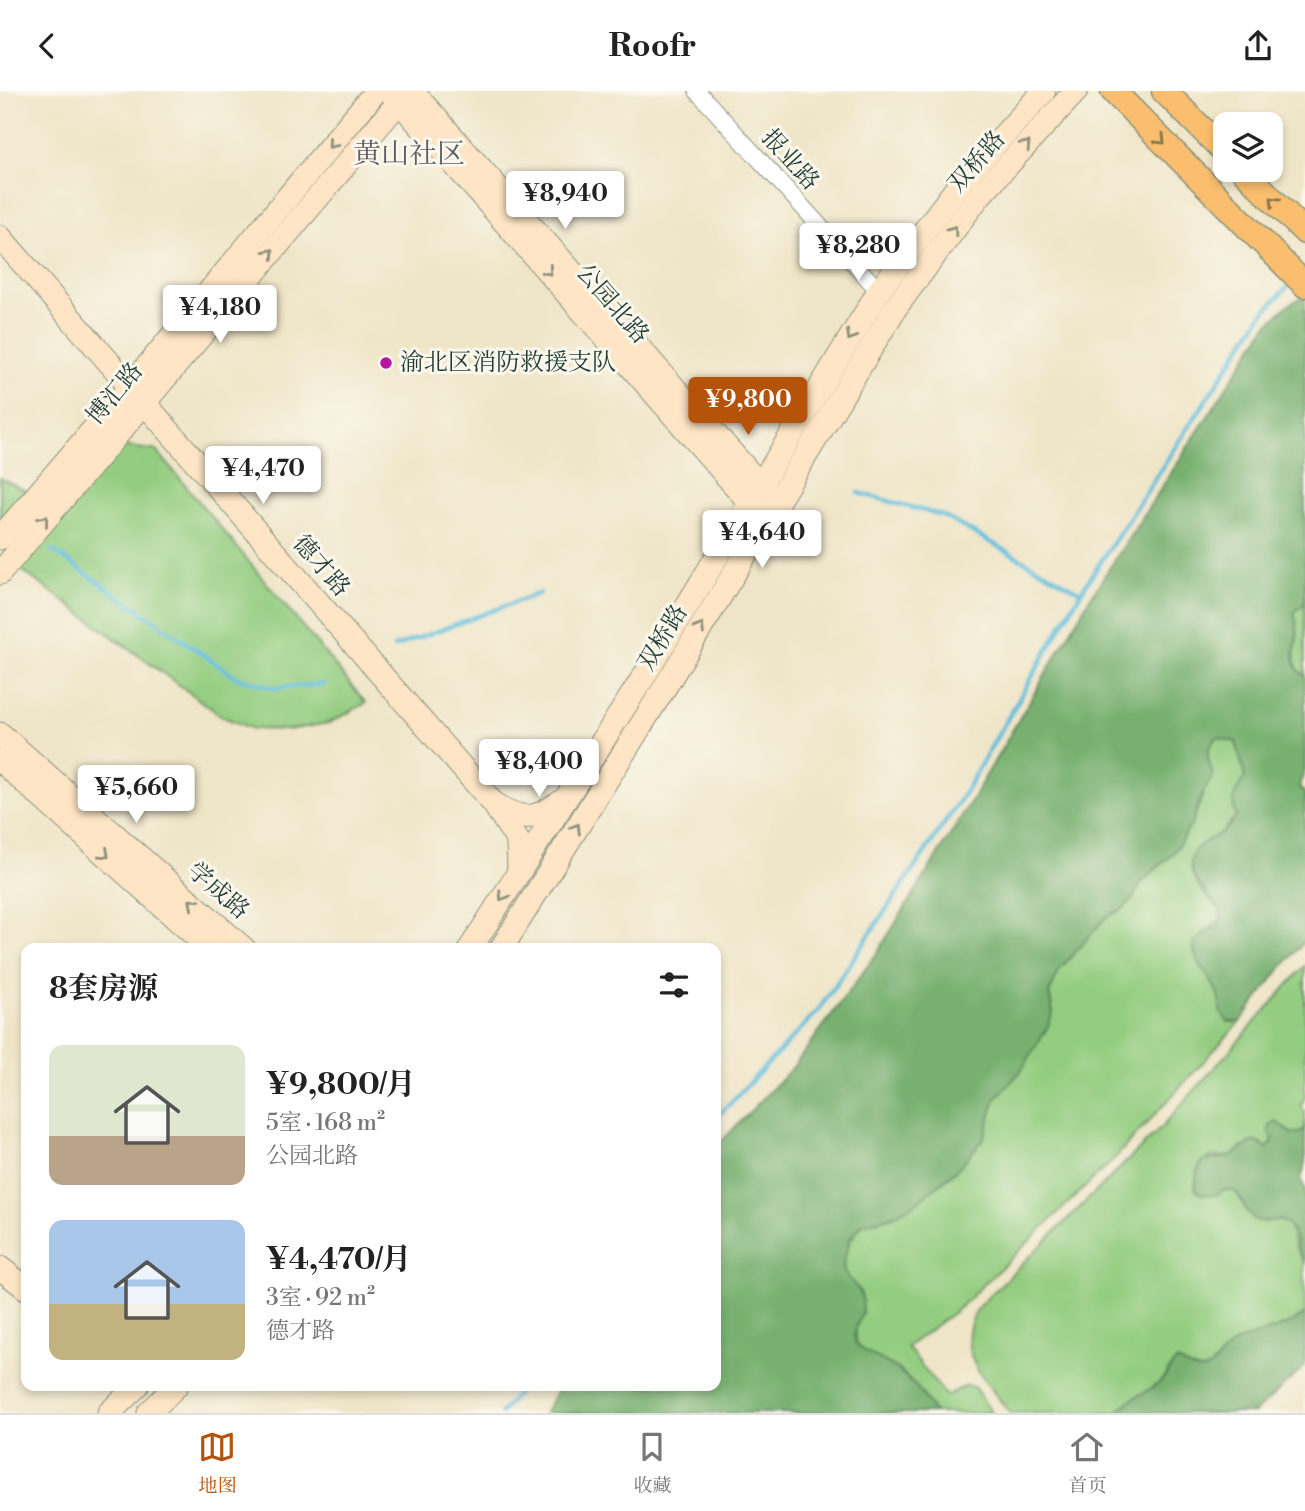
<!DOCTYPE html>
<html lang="zh">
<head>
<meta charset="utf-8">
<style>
  body { margin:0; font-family:"Libre Bodoni","Noto Serif SC",serif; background:#f6f6f6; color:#222; height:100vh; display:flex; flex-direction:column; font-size:26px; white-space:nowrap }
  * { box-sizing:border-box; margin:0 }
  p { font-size:23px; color:#767676 }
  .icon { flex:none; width:38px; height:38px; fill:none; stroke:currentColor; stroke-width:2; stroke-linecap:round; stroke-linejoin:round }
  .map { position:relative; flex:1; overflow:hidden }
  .panel { position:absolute; left:21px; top:852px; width:700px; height:448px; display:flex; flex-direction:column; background:#fff; border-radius:14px; box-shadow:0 4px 10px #0003 }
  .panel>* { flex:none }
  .fabs { position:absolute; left:1213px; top:21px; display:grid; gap:14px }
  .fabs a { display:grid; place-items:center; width:70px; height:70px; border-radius:14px; background:#fff; box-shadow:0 4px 10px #0003; font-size:35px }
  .price { position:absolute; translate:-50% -60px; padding:0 16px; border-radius:7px; background:#fff; color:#222; font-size:23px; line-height:46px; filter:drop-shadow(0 2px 4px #0008) }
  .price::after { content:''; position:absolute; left:50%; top:42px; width:21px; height:16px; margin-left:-10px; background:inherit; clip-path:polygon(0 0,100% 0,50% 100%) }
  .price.current { background:#b45309; color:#fff }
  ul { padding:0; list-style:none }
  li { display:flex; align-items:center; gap:21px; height:175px; padding:0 28px }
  li span { display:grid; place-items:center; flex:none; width:196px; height:140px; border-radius:14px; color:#555 }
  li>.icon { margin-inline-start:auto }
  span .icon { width:84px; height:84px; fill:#fffc; stroke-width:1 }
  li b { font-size:30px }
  h2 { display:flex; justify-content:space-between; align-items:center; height:84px; padding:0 28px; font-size:30px }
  header { display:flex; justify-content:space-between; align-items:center; height:91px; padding:0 28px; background:#fff; font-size:32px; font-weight:800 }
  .tabs { display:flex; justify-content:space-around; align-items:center; height:98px; border-top:2px solid #e0e0e0; background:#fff; font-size:19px; color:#767676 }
  .tabs a { display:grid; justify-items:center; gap:4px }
  .tabs .current { color:#b45309 }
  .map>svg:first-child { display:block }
</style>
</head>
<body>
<header><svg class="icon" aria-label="back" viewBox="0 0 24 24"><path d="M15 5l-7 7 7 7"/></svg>Roofr<svg class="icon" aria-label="share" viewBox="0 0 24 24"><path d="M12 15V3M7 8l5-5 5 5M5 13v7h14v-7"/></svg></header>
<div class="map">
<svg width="1305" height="1322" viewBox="0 0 1305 1322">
  <rect width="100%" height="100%" fill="#fbf7ec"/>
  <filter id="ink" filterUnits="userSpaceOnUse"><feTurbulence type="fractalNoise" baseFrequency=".0143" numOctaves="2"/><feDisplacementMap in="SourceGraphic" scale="14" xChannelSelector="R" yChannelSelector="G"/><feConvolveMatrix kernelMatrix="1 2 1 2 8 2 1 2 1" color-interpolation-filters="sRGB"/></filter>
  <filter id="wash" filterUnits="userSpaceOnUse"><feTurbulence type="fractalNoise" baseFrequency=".00686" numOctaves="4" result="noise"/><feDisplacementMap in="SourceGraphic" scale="28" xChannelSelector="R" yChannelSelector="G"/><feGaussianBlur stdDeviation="1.57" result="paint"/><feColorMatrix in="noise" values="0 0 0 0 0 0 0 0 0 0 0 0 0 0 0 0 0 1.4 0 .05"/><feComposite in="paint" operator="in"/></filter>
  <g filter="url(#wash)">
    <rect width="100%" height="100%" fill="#efe5c7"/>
    <g fill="#94cd81" stroke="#5a855a" stroke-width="2">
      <path d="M118,354L157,360L366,612L329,632L288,639L253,638L223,626L16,475Z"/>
      <path d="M0,387L28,401L0,427Z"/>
      <path d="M1305,512V585C1291,574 1294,564 1297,549C1299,539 1296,530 1293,521Z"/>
      <path d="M1217,646L1236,651L1245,686L1233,715L1236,725L1219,745L1208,749L1191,780L1203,802L1221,820L1220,830L1201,845L1211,889L1217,899L1228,931H1240L1114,1068L958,1218L907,1256L946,1305L967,1294L974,1296L992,1322H934C923,1306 912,1286 895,1276C883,1269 860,1264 855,1249C854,1244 859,1209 860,1200L845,1184L843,1173L849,1151L856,1140L863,1133L893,1125L943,1091L957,1078L983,1049L996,1007L1021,980L1053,921L1049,902L1060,878L1105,827L1124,817L1132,809L1142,791L1174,761L1192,732L1203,702L1213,684C1207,668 1204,659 1217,646Z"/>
      <path d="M1305,875V1005L1301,1015L1305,1020V1038L1300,1042H1269L1273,1048L1271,1054L1266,1057L1260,1052L1241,1056L1232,1065L1210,1066L1196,1081L1224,1099L1235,1100L1242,1109L1246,1119L1264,1131C1289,1122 1290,1137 1296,1157C1298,1162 1302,1166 1304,1171C1305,1181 1305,1211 1305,1223C1285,1239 1258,1241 1235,1252C1223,1258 1218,1272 1207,1278C1197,1283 1186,1274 1177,1270C1168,1276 1167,1285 1159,1292C1144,1303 1128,1307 1117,1322H1010C984,1287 951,1260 979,1215L1161,1037Z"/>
    </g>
    <g fill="#77b06f" stroke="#4b7652" stroke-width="2">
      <path d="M1305,204V512L1294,521C1296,528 1298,535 1297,543C1296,561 1288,572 1305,585V680L1299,696L1305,702V850L1279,880L1240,931H1228L1220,921C1222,890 1195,880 1193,852L1220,831L1221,820C1208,803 1172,774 1203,752C1220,741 1223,744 1236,725C1230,708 1236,700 1245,686L1236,651L1217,646C1204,659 1207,668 1213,684L1203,702L1192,732L1174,761L1142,791L1132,809L1124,817L1105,827L1060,878L1049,902L1053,921L1047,937L1021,980L996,1007L983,1049L957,1078L916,1112L893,1125L863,1133L856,1140L849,1151L843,1173L845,1183L860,1200L863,1211L862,1222L854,1243L856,1253L865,1260L897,1277L920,1300L934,1322H545L559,1295H716V1056L794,975L877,862L967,717L1090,507L1267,234L1287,215Z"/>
      <path d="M1277,1031L1292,1043L1300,1042L1305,1038V1072L1301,1089L1305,1098V1172C1296,1161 1298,1146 1290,1136C1279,1122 1266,1136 1254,1128C1245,1121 1242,1108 1235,1100L1224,1099L1216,1104L1200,1103L1195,1098C1198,1060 1205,1073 1230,1065C1239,1062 1245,1053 1255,1050L1266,1057L1271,1054L1273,1048L1269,1042L1270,1035Z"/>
      <path d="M1305,1223V1275L1254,1322H1117C1128,1307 1145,1303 1159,1292C1167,1285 1169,1276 1177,1270C1186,1274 1197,1283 1207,1278C1218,1272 1223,1258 1235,1252C1257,1241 1285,1239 1305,1223Z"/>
    </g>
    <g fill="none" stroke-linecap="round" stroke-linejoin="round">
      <g stroke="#5ebedd" stroke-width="4.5">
        <path d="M859,402L943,425L1081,501"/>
        <path d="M52,459L236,586L274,597L324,593"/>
        <path d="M394,556L540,502"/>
        <path d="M716,1027L818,920L962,706L1081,501L1263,222L1293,190"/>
        <path d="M501,1322L524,1295"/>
      </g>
    </g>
  </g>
  <g filter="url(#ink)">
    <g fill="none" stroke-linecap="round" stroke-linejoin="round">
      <defs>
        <path id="street" d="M697,0L879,200"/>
        <g id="secondary">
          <path d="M390,0L759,422"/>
          <path d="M412,0L769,404"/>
          <path d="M0,146L493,712L518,750L519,779"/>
          <path d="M0,447L130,296L376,0"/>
          <path d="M0,482L408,0"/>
          <path d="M0,643L244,858"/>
          <path d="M0,669L210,858"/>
          <path d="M495,713C523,731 535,729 562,710"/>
          <path d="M470,858L646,582L879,200L962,90L1044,0"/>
          <path d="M501,858L665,596L896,216L980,104L1076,0"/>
          <path d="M0,1177L26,1197"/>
          <path d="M109,1322L137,1295"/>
          <path d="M149,1322L176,1295"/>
        </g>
        <g id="primary">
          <path d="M1113,0L1305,194"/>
          <path d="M1164,0L1225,61"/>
          <path d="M1243,79L1305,141"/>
        </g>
      </defs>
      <use href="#street" stroke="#87917e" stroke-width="18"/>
      <use href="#secondary" stroke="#87917e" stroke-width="25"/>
      <use href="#primary" stroke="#87917e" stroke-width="27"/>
      <use href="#street" stroke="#fff" stroke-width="16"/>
      <use href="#secondary" stroke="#fde5c5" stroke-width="23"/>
      <use href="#primary" stroke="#fbbe6e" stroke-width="24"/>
    </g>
    <defs><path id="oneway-chevron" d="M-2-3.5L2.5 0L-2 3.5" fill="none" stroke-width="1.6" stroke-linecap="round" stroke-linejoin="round" transform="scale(1.75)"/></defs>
    <g stroke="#82774e">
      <use href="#oneway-chevron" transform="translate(1161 49) rotate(45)"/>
      <use href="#oneway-chevron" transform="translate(1274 110) rotate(-135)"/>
    </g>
    <g stroke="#8e917c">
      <use href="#oneway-chevron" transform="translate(332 53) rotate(130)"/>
      <use href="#oneway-chevron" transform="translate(1026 54) rotate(-47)"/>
      <use href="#oneway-chevron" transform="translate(953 139) rotate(-53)"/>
      <use href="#oneway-chevron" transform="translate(270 162) rotate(-49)"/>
      <use href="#oneway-chevron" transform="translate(548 180) rotate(49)"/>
      <use href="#oneway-chevron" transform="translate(851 245) rotate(121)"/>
      <use href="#oneway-chevron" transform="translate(44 429) rotate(-50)"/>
      <use href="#oneway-chevron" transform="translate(700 537) rotate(-59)"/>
      <use href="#oneway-chevron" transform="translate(576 737) rotate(-58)"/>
      <use href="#oneway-chevron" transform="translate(105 763) rotate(42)"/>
      <use href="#oneway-chevron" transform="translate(503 805) rotate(122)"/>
      <use href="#oneway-chevron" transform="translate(193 812) rotate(-139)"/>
    </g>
  </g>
  <circle fill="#b5179e" stroke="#fbf7ec" stroke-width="2.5" cx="386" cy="272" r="7"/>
  <g text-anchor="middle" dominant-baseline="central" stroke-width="6" stroke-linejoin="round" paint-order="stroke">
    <g font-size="24" fill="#1f3d34" stroke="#fbf7ec">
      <text transform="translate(790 69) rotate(48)">报业路</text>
      <text transform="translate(977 71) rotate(-49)">双桥路</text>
      <text transform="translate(612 213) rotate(49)">公园北路</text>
      <text transform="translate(115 303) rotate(-50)">博汇路</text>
      <text transform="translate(321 475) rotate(49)">德才路</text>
      <text transform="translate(663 547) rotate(-59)">双桥路</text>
      <text transform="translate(218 800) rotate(41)">学成路</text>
    </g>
    <g font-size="24" fill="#1f3d34" stroke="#fbf7ec" text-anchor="start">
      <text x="400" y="272">渝北区消防救援支队</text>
    </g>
    <g font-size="28" fill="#5d5e63" stroke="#fbf7ec">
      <text x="409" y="63">黄山社区</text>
    </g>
  </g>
</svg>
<div class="fabs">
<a><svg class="icon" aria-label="layers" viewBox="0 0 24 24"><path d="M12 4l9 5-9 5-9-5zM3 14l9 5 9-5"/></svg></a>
</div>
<b class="price" style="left:565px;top:140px">¥8,940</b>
<b class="price" style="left:858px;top:192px">¥8,280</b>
<b class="price" style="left:220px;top:254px">¥4,180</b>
<b class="price current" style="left:748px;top:346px">¥9,800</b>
<b class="price" style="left:263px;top:415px">¥4,470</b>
<b class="price" style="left:762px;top:479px">¥4,640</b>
<b class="price" style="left:539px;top:708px">¥8,400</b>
<b class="price" style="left:136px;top:734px">¥5,660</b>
<section class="panel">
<h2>8套房源<svg class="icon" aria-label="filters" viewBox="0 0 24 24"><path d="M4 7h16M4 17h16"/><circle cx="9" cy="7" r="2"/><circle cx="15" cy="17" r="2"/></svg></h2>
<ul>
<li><span style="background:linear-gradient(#dfe7d0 65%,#b9a48a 0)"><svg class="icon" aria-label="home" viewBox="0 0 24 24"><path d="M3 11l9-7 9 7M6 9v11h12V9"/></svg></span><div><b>¥9,800/月</b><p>5室 · 168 m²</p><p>公园北路</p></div></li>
<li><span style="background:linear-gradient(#a9c7e8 60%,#c2b280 0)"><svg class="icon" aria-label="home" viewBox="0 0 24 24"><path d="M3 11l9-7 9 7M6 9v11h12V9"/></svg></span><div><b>¥4,470/月</b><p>3室 · 92 m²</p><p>德才路</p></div></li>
</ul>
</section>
</div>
<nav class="tabs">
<a class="current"><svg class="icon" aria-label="map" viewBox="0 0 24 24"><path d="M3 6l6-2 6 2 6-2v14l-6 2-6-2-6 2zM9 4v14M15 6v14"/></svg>地图</a>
<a><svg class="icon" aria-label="saved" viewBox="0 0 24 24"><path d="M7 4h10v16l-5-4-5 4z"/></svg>收藏</a>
<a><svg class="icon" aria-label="home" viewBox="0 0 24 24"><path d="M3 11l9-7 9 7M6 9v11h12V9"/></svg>首页</a>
</nav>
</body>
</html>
